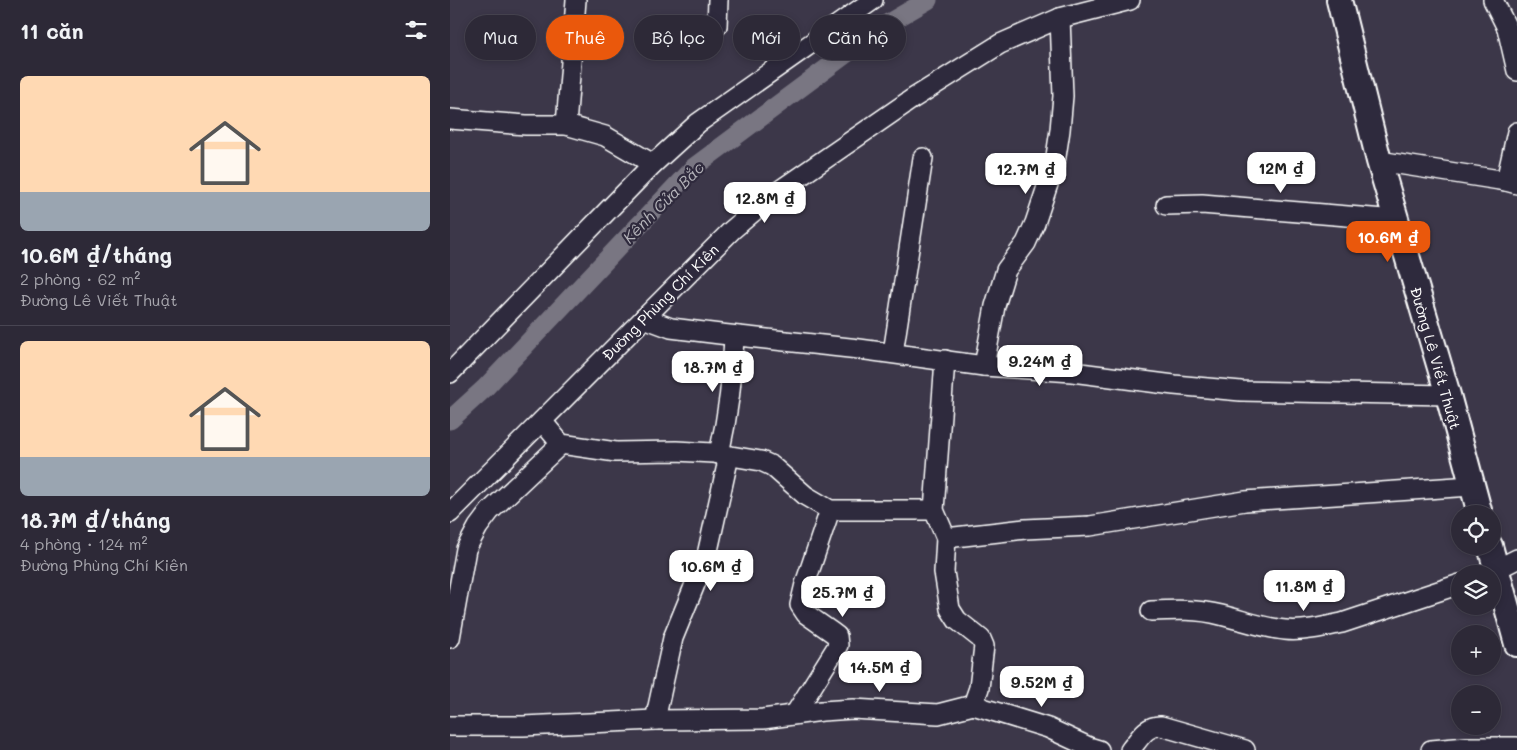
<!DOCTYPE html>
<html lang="vi">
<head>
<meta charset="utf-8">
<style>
  body { margin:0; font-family:Mali,sans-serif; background:#393542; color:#f1f3f6; height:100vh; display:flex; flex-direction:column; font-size:19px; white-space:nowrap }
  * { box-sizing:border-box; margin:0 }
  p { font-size:16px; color:#a7a6ad }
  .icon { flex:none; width:28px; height:28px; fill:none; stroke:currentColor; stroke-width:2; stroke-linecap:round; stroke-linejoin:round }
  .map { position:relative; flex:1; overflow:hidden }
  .drawer { display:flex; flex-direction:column; background:#2d2937; width:450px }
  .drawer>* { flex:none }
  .hud { position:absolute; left:15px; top:15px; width:475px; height:45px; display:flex; gap:10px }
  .buttons { position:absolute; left:1001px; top:505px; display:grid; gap:10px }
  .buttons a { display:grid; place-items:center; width:50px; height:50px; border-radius:50%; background:#2d2937; box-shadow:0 2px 8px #0003,0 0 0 1px #484552; font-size:25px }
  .price { position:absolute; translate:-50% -42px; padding:0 11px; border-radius:10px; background:#fff; color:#222; font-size:16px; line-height:32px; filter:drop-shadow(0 1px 2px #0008) }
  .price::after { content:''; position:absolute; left:50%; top:30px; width:15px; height:11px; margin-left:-8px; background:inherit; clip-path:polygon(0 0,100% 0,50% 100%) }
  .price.current { background:#ea580c; color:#fff }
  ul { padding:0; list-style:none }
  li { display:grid; align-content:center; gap:10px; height:265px; padding:0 20px }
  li+li { border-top:1px solid #484552 }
  li span { display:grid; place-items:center; height:155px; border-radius:8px; color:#555 }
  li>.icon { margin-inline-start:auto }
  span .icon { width:90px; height:90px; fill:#fffc; stroke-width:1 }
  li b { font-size:21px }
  h2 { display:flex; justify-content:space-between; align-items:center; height:60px; padding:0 20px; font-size:21px }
  .chip { padding:0 18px; border-radius:22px; background:#2d2937; box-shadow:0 2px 8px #0003,0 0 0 1px #484552; font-size:18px; line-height:45px }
  .chip.current { background:#ea580c; color:#fff }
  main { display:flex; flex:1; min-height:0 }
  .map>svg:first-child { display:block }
</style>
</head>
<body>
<main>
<section class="drawer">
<h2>11 căn<svg class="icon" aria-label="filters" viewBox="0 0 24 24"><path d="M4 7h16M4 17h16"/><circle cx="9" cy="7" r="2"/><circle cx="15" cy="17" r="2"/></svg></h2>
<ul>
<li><span style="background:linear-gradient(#ffd9b3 75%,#9aa5b1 0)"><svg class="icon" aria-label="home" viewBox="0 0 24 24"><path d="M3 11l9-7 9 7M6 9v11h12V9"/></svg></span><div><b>10.6M ₫/tháng</b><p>2 phòng · 62 m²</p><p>Đường Lê Viết Thuật</p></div></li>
<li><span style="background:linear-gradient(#ffd9b3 75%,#9aa5b1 0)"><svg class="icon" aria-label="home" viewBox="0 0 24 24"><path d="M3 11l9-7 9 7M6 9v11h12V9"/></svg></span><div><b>18.7M ₫/tháng</b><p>4 phòng · 124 m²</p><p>Đường Phùng Chí Kiên</p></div></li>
</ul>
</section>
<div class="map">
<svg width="1067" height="750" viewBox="0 0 1067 750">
  <rect width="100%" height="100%" fill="#3c3749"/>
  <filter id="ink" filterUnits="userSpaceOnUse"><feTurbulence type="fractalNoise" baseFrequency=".02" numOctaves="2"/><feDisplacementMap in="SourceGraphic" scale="10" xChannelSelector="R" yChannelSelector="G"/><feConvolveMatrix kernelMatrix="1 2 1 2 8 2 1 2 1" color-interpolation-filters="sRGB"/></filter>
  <g filter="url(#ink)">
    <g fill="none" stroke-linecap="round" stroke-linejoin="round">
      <path stroke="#797682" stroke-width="19" d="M0,420L35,388L244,167L435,25L478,0"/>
      <defs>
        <g id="minor">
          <path d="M1043,0L1057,28L1067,71"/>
          <path d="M267,26L268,0"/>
          <path d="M0,119L76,125H116L155,136L203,164"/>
          <path d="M116,125L126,0"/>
          <path d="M929,161L1056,181L1067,184"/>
          <path d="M1056,181L1067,132"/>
          <path d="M716,205L752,204L946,220"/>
          <path d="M194,318L221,328L270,334L409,349L534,366L622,372L724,385L791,391L998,395"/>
          <path d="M443,353L473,158"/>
          <path d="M534,366L545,306L556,270L576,243L585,223L605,163L610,130L613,96L610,18"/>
          <path d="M0,373L203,164L248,123L423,0"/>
          <path d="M92,421L111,444L166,452L226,451L263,453L311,461L322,466L356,496L380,510H484"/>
          <path d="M269,454C278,415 283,376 284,336"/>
          <path d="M0,513L282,230L323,195L462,99L550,44L610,18L680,0"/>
          <path d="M496,538L575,529L640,526L795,501L1022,486"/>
          <path d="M1037,574L1067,559"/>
          <path d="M701,611C724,610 748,609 771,615C792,620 813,628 835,630C853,632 874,627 892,623L1010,584"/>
          <path d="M0,638L16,549L28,527L40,511L111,444"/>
          <path d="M523,705L598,728L639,747L649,750"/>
          <path d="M345,714L388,645L387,636L383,633L356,614L350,605L355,584L380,510"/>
          <path d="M205,720L223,638L257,555L279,456"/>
          <path d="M0,726H73L205,720L313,719L372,711L403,709L488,714L523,705L529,688L534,646L531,639L507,620L500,609L494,572L496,538L484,510L495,360"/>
          <path d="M680,750C689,740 695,725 711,726L795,750"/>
          <path d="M981,750L1017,747H1067"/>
        </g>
        <g id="major">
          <path d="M889,0L929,161L998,395L1030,514"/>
          <path d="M1040,546L1067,644"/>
        </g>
      </defs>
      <use href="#minor" stroke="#fff" stroke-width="22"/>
      <use href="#major" stroke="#fff" stroke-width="28"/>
      <use href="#minor" stroke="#2f2a3d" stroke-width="19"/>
      <use href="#major" stroke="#2f2a3d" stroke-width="24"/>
    </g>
  </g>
  <g text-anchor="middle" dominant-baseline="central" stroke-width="4.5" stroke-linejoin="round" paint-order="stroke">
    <g font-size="15" fill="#fff" stroke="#2f2a3d">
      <text transform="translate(210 302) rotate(-45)">Đường Phùng Chí Kiên</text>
      <text transform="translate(986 358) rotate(74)">Đường Lê Viết Thuật</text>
    </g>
    <g font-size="16" font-style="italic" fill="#b5b4ba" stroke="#2f2a3d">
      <text transform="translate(213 202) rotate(-45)">Kênh Cửa Bắc</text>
    </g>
  </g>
</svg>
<div class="buttons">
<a><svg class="icon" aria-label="locate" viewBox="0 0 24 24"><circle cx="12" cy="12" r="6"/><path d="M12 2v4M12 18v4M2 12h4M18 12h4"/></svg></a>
<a><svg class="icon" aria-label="layers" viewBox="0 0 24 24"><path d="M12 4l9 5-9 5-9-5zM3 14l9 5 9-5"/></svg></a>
<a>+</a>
<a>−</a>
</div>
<b class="price" style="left:831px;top:194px">12M ₫</b>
<b class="price" style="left:576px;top:195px">12.7M ₫</b>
<b class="price" style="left:315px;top:224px">12.8M ₫</b>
<b class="price current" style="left:938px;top:263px">10.6M ₫</b>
<b class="price" style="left:590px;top:387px">9.24M ₫</b>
<b class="price" style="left:263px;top:393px">18.7M ₫</b>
<b class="price" style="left:261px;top:592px">10.6M ₫</b>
<b class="price" style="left:854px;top:612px">11.8M ₫</b>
<b class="price" style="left:393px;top:618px">25.7M ₫</b>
<b class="price" style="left:430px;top:693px">14.5M ₫</b>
<b class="price" style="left:592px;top:708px">9.52M ₫</b>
<div class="hud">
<a class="chip">Mua</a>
<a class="chip current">Thuê</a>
<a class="chip">Bộ lọc</a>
<a class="chip">Mới</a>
<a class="chip">Căn hộ</a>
</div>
</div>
</main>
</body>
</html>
